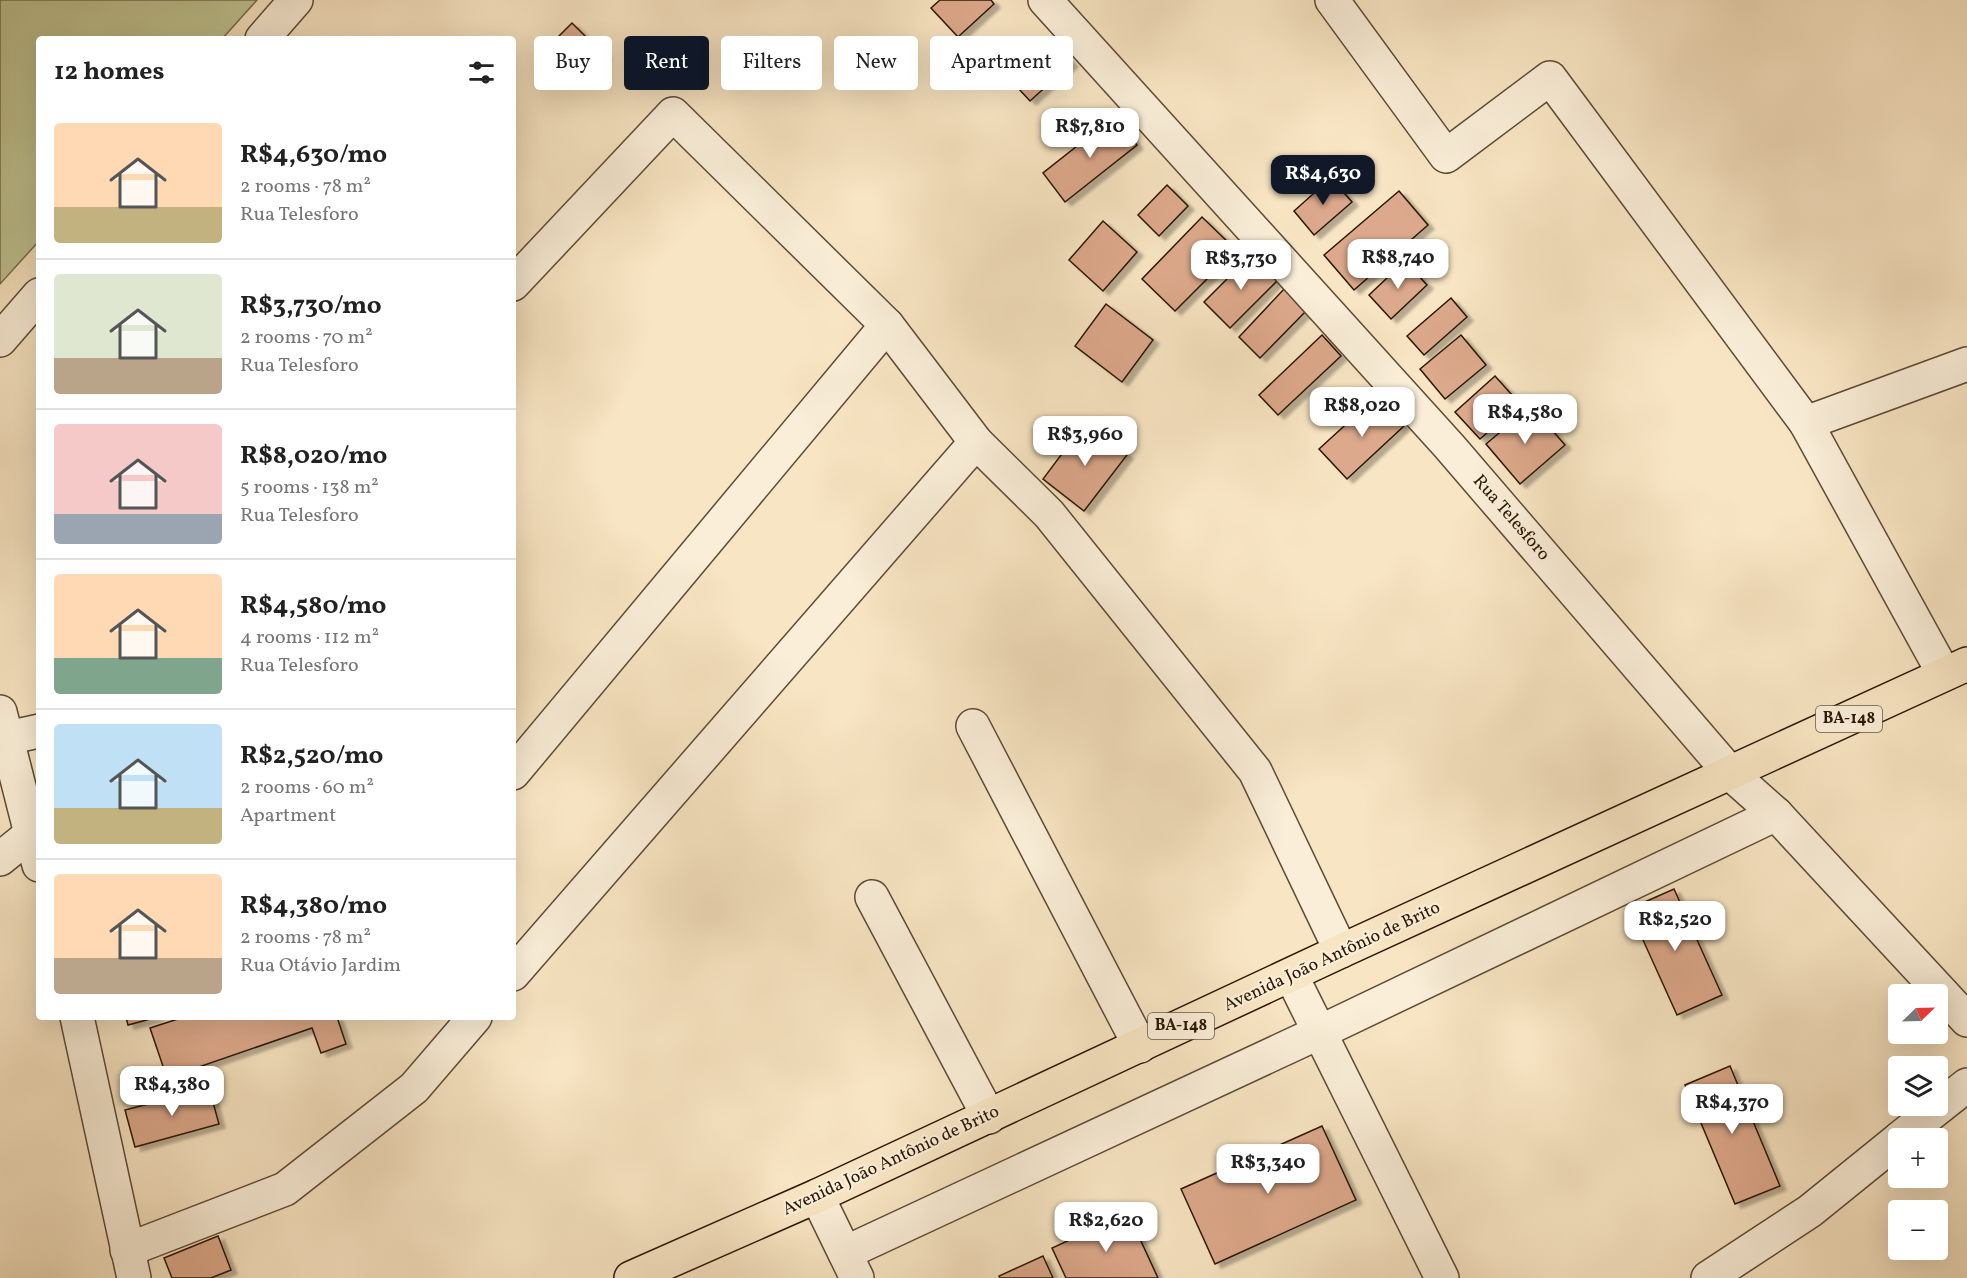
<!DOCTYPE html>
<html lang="en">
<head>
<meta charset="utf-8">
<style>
  body { margin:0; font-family:Vollkorn,serif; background:#f6f6f6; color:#222; height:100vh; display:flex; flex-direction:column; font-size:22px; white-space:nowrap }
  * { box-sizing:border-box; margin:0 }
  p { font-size:20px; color:#767676 }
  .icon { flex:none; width:33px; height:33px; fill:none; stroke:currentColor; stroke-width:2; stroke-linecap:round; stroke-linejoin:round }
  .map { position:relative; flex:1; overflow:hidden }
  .side { position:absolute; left:36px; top:36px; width:480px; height:984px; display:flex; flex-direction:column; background:#fff; border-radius:6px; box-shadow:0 6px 24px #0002 }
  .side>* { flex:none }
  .hud { position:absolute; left:534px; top:36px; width:570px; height:54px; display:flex; gap:12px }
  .needle { width:39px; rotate:67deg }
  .buttons { position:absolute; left:1888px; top:984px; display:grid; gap:12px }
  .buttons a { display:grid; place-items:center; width:60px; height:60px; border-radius:6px; background:#fff; box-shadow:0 6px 24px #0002; font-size:30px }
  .price { position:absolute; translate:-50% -51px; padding:0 14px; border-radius:12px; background:#fff; color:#222; font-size:20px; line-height:39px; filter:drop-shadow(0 2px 3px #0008) }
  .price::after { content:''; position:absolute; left:50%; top:36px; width:18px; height:14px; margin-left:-9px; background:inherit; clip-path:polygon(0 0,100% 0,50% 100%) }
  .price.selected { background:#111827; color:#fff }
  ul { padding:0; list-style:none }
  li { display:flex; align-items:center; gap:18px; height:150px; padding:0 18px }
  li+li { border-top:2px solid #e0e0e0 }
  li span { display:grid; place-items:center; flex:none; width:168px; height:120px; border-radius:6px; color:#555 }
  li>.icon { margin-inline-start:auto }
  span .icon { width:72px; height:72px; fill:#fffc; stroke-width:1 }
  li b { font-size:26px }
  h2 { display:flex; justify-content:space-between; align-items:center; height:72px; padding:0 18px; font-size:26px }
  .pill { padding:0 21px; border-radius:6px; background:#fff; box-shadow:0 6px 24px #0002; font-size:21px; line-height:54px }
  .pill.selected { background:#111827; color:#fff }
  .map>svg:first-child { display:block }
</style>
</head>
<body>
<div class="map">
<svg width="1967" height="1278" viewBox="0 0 1967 1278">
  <defs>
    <filter id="shadow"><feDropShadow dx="6" dy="4" stdDeviation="1.5" flood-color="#0004"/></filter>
  </defs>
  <rect width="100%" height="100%" fill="#f8e5c3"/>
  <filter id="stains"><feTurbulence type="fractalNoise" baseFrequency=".00333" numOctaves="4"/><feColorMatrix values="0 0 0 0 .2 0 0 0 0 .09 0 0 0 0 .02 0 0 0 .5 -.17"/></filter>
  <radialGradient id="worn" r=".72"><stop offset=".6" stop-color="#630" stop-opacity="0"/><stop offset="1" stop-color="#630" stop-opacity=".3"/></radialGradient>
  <path fill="#bfc492" stroke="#746d4b" stroke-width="1.5" d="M0,0H257L222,39H39V241L0,284Z"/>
  <g fill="#dda98c" stroke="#291604" stroke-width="1.5" filter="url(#shadow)">
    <path d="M940,0H991L994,4L958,37L931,8Z"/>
    <path d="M572,23L605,56L578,83L545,50Z"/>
    <path d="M1050,38L1072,63L1030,101L1007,76Z"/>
    <path d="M1115,116L1137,145L1065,202L1043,173Z"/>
    <path d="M1331,178L1352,202L1314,235L1294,211Z"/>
    <path d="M1167,185L1188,206L1159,236L1138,215Z"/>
    <path d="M1399,191L1428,225L1354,290L1324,255Z"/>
    <path d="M1202,217L1236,250L1175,311L1142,279Z"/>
    <path d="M1103,221L1137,252L1103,291L1069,260Z"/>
    <path d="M1252,254L1278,280L1230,328L1204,302Z"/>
    <path d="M1405,261L1427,285L1391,319L1369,295Z"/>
    <path d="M1284,289L1306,311L1260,358L1239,337Z"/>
    <path d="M1451,298L1467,317L1424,355L1407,336Z"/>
    <path d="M1106,304L1153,340L1122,382L1075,346Z"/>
    <path d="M1322,335L1341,356L1278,415L1259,395Z"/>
    <path d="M1461,335L1486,365L1445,399L1420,369Z"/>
    <path d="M1495,376L1520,404L1480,439L1455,412Z"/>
    <path d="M1377,396L1404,426L1347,479L1319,449Z"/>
    <path d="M1531,406L1565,445L1520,484L1486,444Z"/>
    <path d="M1085,423L1127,455L1084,511L1043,479Z"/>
    <path d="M1674,889L1722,995L1677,1015L1629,909Z"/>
    <path d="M126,1017H158L128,1025Z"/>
    <path d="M184,1017H337L346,1044L321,1053L312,1028L167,1078L150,1028Z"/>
    <path d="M1730,1066L1780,1186L1735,1204L1685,1085Z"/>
    <path d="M209,1088L219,1124L135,1147L125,1110Z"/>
    <path d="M1322,1126L1356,1200L1215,1264L1181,1189Z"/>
    <path d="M1128,1213L1158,1278H1066L1052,1248Z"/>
    <path d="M218,1236L231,1270L211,1278H172L164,1258Z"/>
    <path d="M1043,1256L1053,1278H1000L999,1276Z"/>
  </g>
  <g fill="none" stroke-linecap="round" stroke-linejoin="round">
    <defs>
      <g id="minor">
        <path d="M1045,0L1449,446L1731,774L1776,814L1967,1020"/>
        <path d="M1332,0L1446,156L1550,78L1806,423L1944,674"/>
        <path d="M262,39L296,0"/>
        <path d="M513,284L673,114L887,325L513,773"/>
        <path d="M887,325L976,442L1049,514L1255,771L1341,951"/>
        <path d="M0,340L39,295"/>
        <path d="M1806,423L1967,364"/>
        <path d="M973,726L1140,1046"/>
        <path d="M7,738L39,731"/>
        <path d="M0,859L31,834"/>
        <path d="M872,897L989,1117"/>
        <path d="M513,974L976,442"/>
        <path d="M1291,975L1442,1278"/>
        <path d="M1900,1138L1967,1085"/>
        <path d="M817,1196L857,1278"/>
        <path d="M127,1250L285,1189L414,1088L475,1017"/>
        <path d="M845,1253L1320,1032L1776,814"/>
        <path d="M1708,1278L1810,1211L1899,1139"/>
      </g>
      <g id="tertiary">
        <path d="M0,712L39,865"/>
        <path d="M77,1017L134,1278"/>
      </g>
      <path id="primary" d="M631,1278L817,1196L1341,951L1967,664"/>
    </defs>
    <use href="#minor" stroke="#5d4a34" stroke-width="36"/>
    <use href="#tertiary" stroke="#5d4a34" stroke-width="36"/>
    <use href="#primary" stroke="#291604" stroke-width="36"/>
    <use href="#minor" stroke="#faeed8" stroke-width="33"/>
    <use href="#tertiary" stroke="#faeed8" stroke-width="33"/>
    <use href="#primary" stroke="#f8e5c3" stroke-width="33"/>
  </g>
  <g text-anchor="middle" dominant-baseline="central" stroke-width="4.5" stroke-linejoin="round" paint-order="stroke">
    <g fill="#faeed8" stroke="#685744" stroke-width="1.5">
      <rect x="1816" y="706" width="66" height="26" rx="4.5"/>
      <rect x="1148" y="1013" width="66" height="26" rx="4.5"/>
    </g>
    <g font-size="16" font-weight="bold" fill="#291604">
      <text x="1849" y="719">BA-148</text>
      <text x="1181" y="1026">BA-148</text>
    </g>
    <g font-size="18" fill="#291604" stroke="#faeed8">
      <text transform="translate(1511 518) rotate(49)">Rua Telesforo</text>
      <text transform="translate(1332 957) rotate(-25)">Avenida João Antônio de Brito</text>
      <text transform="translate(891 1161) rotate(-25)">Avenida João Antônio de Brito</text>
    </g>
  </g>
  <rect width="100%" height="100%" filter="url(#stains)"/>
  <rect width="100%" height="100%" fill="url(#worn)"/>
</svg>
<div class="buttons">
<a><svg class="needle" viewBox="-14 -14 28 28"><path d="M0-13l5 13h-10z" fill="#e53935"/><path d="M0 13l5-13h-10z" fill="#767676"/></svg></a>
<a><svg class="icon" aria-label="layers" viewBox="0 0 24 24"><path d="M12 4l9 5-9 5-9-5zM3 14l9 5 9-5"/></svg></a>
<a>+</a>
<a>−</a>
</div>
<b class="price" style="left:1090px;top:159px">R$7,810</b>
<b class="price selected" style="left:1323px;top:206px">R$4,630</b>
<b class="price" style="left:1398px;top:290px">R$8,740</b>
<b class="price" style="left:1241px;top:291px">R$3,730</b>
<b class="price" style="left:1362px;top:438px">R$8,020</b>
<b class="price" style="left:1525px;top:445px">R$4,580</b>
<b class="price" style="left:1085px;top:467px">R$3,960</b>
<b class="price" style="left:1675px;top:952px">R$2,520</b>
<b class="price" style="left:172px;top:1117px">R$4,380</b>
<b class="price" style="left:1732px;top:1135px">R$4,370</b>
<b class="price" style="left:1268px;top:1195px">R$3,340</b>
<b class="price" style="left:1106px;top:1253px">R$2,620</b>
<div class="hud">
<a class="pill">Buy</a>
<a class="pill selected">Rent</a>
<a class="pill">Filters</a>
<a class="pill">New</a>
<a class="pill">Apartment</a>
</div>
<section class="side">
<h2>12 homes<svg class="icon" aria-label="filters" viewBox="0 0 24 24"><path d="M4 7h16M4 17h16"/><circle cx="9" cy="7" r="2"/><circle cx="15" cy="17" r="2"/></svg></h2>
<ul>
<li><span style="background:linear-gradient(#ffd9b3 70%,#c2b280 0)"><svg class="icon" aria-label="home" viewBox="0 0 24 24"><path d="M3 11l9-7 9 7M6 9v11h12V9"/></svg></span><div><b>R$4,630/mo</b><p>2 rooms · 78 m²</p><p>Rua Telesforo</p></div></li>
<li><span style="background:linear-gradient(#dfe7d0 70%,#b9a48a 0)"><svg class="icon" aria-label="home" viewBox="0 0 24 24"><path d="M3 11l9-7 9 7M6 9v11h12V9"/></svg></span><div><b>R$3,730/mo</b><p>2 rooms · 70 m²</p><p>Rua Telesforo</p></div></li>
<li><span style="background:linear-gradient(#f6c9c9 75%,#9aa5b1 0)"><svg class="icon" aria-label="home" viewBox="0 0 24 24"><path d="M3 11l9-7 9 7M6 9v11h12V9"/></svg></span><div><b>R$8,020/mo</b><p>5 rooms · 138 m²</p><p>Rua Telesforo</p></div></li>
<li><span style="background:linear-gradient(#ffd9b3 70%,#7fa58c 0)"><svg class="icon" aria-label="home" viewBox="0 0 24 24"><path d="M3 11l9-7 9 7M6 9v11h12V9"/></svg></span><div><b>R$4,580/mo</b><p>4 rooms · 112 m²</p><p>Rua Telesforo</p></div></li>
<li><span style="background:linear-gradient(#bfe0f5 70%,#c2b280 0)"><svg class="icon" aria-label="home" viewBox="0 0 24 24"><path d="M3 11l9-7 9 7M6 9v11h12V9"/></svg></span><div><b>R$2,520/mo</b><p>2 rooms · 60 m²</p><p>Apartment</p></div></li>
<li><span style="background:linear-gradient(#ffd9b3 70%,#b9a48a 0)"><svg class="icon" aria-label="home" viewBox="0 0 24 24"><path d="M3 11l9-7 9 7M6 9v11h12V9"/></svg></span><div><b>R$4,380/mo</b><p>2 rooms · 78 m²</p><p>Rua Otávio Jardim</p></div></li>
</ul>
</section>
</div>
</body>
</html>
